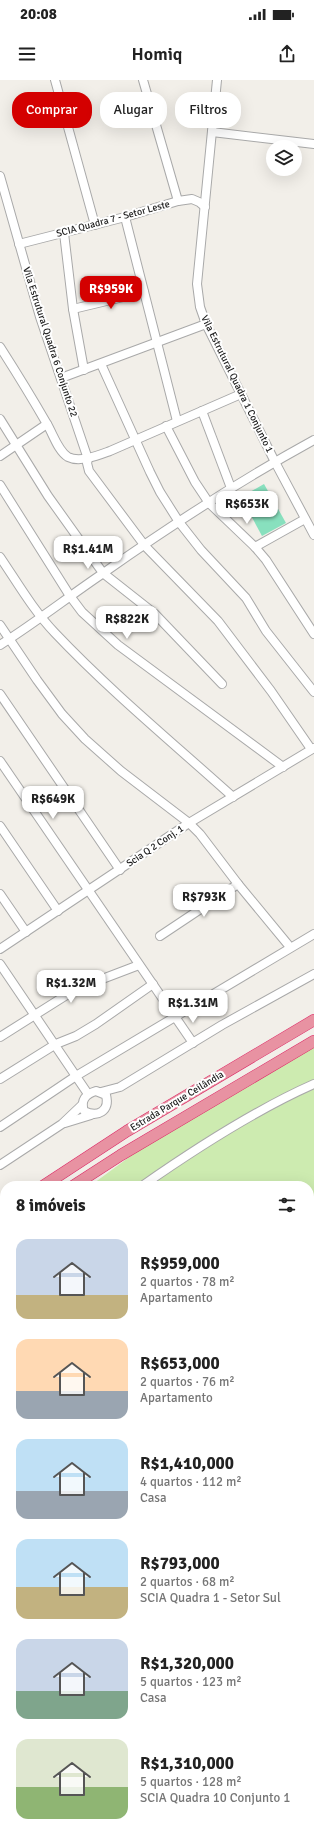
<!DOCTYPE html>
<html lang="pt">
<head>
<meta charset="utf-8">
<style>
  body { margin:0; font-family:Signika,sans-serif; background:#f6f6f6; color:#222; height:100vh; display:flex; flex-direction:column; font-size:15px; white-space:nowrap }
  * { box-sizing:border-box; margin:0 }
  p { font-size:13px; color:#767676 }
  .icon { flex:none; width:22px; height:22px; fill:none; stroke:currentColor; stroke-width:2; stroke-linecap:round; stroke-linejoin:round }
  .map { position:relative; flex:1; overflow:hidden }
  .details { position:absolute; left:0px; top:1101px; width:314px; height:656px; display:flex; flex-direction:column; background:#fff; border-radius:16px 16px 0 0; box-shadow:0 4px 16px #0002 }
  .details>* { flex:none }
  .top-card { position:absolute; left:12px; top:12px; width:290px; height:36px; display:flex; gap:8px }
  .fabs { position:absolute; left:266px; top:60px; display:grid; gap:8px }
  .fabs a { display:grid; place-items:center; width:36px; height:36px; border-radius:50%; background:#fff; box-shadow:0 4px 16px #0002; font-size:20px }
  .price { position:absolute; translate:-50% -34px; padding:0 9px; border-radius:8px; background:#fff; color:#222; font-size:13px; line-height:26px; filter:drop-shadow(0 1px 2px #0008) }
  .price::after { content:''; position:absolute; left:50%; top:24px; width:12px; height:9px; margin-left:-6px; background:inherit; clip-path:polygon(0 0,100% 0,50% 100%) }
  .price.active { background:#d40000; color:#fff }
  ul { padding:0; list-style:none }
  li { display:flex; align-items:center; gap:12px; height:100px; padding:0 16px }
  li span { display:grid; place-items:center; flex:none; width:112px; height:80px; border-radius:12px; color:#555 }
  li>.icon { margin-inline-start:auto }
  span .icon { width:48px; height:48px; fill:#fffc; stroke-width:1 }
  li b { font-size:17px }
  h2 { display:flex; justify-content:space-between; align-items:center; height:48px; padding:0 16px; font-size:17px }
  .chip { padding:0 14px; border-radius:16px; background:#fff; box-shadow:0 4px 16px #0002; font-size:14px; line-height:36px }
  .chip.active { background:#d40000; color:#fff }
  .status { display:flex; justify-content:space-between; align-items:center; height:28px; padding:0 20px; background:#fff; direction:ltr }
  .status svg { height:11px; fill:currentColor }
  header { display:flex; justify-content:space-between; align-items:center; height:52px; padding:0 16px; background:#fff; font-size:18px; font-weight:600 }
  .map>svg:first-child { display:block }
</style>
</head>
<body>
<div class="status"><b>20:08</b><svg viewBox="0 0 49 12"><path d="M0 12V9h3v3zM5 12V6h3v6zM10 12V3h3v9zM15 12V0h3v12zM26 1h20v11H26zM47 4h2v5h-2z"/></svg></div>
<header><svg class="icon" aria-label="menu" viewBox="0 0 24 24"><path d="M4 6h16M4 12h16M4 18h16"/></svg>Homiq<svg class="icon" aria-label="share" viewBox="0 0 24 24"><path d="M12 15V3M7 8l5-5 5 5M5 13v7h14v-7"/></svg></header>
<div class="map">
<svg width="314" height="1757" viewBox="0 0 314 1757">
  <rect width="100%" height="100%" fill="#f2efe9"/>
  <path fill="#cdebb0" d="M314,960V1757H0V1173L5,1169V1752H309V1106H90L174,1044Z"/>
  <path fill="#88e0be" d="M264,404L286,443L262,456L241,417Z"/>
  <g fill="none" stroke-linecap="round" stroke-linejoin="round">
    <defs>
      <g id="minor">
        <path d="M55,0L95,145"/>
        <path d="M143,0L178,121"/>
        <path d="M217,0L197,204L200,227L206,244L275,382L314,455"/>
        <path d="M212,52L314,64"/>
        <path d="M0,96L40,237L88,379L87,383L89,391L145,466L218,541L271,611L311,669"/>
        <path d="M125,137L177,341"/>
        <path d="M64,153L73,229L84,290"/>
        <path d="M19,164L125,137L178,121L192,119L199,122L205,127"/>
        <path d="M73,229L144,212"/>
        <path d="M0,267C16,292 32,318 47,344C53,354 58,371 68,377C80,383 99,375 110,371L241,314"/>
        <path d="M101,284L150,392L160,412L179,442L201,470L246,518L266,551L314,612"/>
        <path d="M61,298L206,244"/>
        <path d="M202,331L231,408"/>
        <path d="M0,339L48,416L103,493L155,534L222,604"/>
        <path d="M166,346L195,402L209,423L255,467L266,480L314,554"/>
        <path d="M0,376L47,344"/>
        <path d="M0,405L70,516L82,532L118,565L283,687"/>
        <path d="M255,467L305,439"/>
        <path d="M0,477C17,502 33,530 55,553C110,611 173,663 233,717"/>
        <path d="M0,545L37,600L62,634L85,659L121,691L189,743L200,754L238,804L290,867"/>
        <path d="M0,565C35,543 68,517 102,494C170,446 241,400 314,360"/>
        <path d="M0,614L120,790"/>
        <path d="M0,681L193,963"/>
        <path d="M0,746L58,831"/>
        <path d="M0,814L26,852"/>
        <path d="M160,856L238,804"/>
        <path d="M0,869L189,743L314,668"/>
        <path d="M0,884L88,1014"/>
        <path d="M0,957L76,909L139,885"/>
        <path d="M0,999L56,964L76,956L96,944L153,904"/>
        <path d="M96,1011L106,1015C110,1031 98,1038 84,1031C80,1020 86,1014 96,1011Z"/>
        <path d="M101,1012L120,1007L222,945L314,894"/>
        <path d="M65,1043L91,1035"/>
        <path d="M0,1047L76,996L314,854"/>
        <path d="M0,1085L62,1044L82,1025"/>
        <path d="M142,1106C195,1069 255,1030 314,1004"/>
        <path d="M0,1203L5,1200"/>
      </g>
      <g id="highway">
        <path d="M43,1106L127,1051L314,940"/>
        <path d="M73,1106L121,1075L314,961"/>
        <path d="M0,1134L5,1131"/>
        <path d="M0,1154L5,1151"/>
      </g>
    </defs>
    <use href="#minor" stroke="#a9a9a9" stroke-width="10"/>
    <use href="#highway" stroke="#dc2a67" stroke-width="12"/>
    <use href="#minor" stroke="#fff" stroke-width="8"/>
    <use href="#highway" stroke="#e892a2" stroke-width="11"/>
  </g>
  <g text-anchor="middle" dominant-baseline="central" stroke-width="4" stroke-linejoin="round" paint-order="stroke">
    <g font-size="10" fill="#222" stroke="#fff">
      <text transform="translate(113 139) rotate(-15)">SCIA Quadra 7 - Setor Leste</text>
      <text transform="translate(50 262) rotate(72)">Vila Estrutural Quadra 6 Conjunto 22</text>
      <text transform="translate(237 304) rotate(64)">Vila Estrutural Quadra 1 Conjunto 1</text>
      <text transform="translate(155 766) rotate(-34)">Scia Q 2 Conj. 1</text>
      <text transform="translate(177 1021) rotate(-31)">Estrada Parque Ceilândia</text>
    </g>
  </g>
</svg>
<div class="fabs">
<a><svg class="icon" aria-label="layers" viewBox="0 0 24 24"><path d="M12 4l9 5-9 5-9-5zM3 14l9 5 9-5"/></svg></a>
</div>
<b class="price active" style="left:111px;top:230px">R$959K</b>
<b class="price" style="left:247px;top:445px">R$653K</b>
<b class="price" style="left:88px;top:490px">R$1.41M</b>
<b class="price" style="left:127px;top:560px">R$822K</b>
<b class="price" style="left:53px;top:740px">R$649K</b>
<b class="price" style="left:204px;top:838px">R$793K</b>
<b class="price" style="left:71px;top:924px">R$1.32M</b>
<b class="price" style="left:193px;top:944px">R$1.31M</b>
<div class="top-card">
<a class="chip active">Comprar</a>
<a class="chip">Alugar</a>
<a class="chip">Filtros</a>
</div>
<section class="details">
<h2>8 imóveis<svg class="icon" aria-label="filters" viewBox="0 0 24 24"><path d="M4 7h16M4 17h16"/><circle cx="9" cy="7" r="2"/><circle cx="15" cy="17" r="2"/></svg></h2>
<ul>
<li><span style="background:linear-gradient(#c9d6e8 70%,#c2b280 0)"><svg class="icon" aria-label="home" viewBox="0 0 24 24"><path d="M3 11l9-7 9 7M6 9v11h12V9"/></svg></span><div><b>R$959,000</b><p>2 quartos · 78 m²</p><p>Apartamento</p></div></li>
<li><span style="background:linear-gradient(#ffd9b3 65%,#9aa5b1 0)"><svg class="icon" aria-label="home" viewBox="0 0 24 24"><path d="M3 11l9-7 9 7M6 9v11h12V9"/></svg></span><div><b>R$653,000</b><p>2 quartos · 76 m²</p><p>Apartamento</p></div></li>
<li><span style="background:linear-gradient(#bfe0f5 65%,#9aa5b1 0)"><svg class="icon" aria-label="home" viewBox="0 0 24 24"><path d="M3 11l9-7 9 7M6 9v11h12V9"/></svg></span><div><b>R$1,410,000</b><p>4 quartos · 112 m²</p><p>Casa</p></div></li>
<li><span style="background:linear-gradient(#bfe0f5 60%,#c2b280 0)"><svg class="icon" aria-label="home" viewBox="0 0 24 24"><path d="M3 11l9-7 9 7M6 9v11h12V9"/></svg></span><div><b>R$793,000</b><p>2 quartos · 68 m²</p><p>SCIA Quadra 1 - Setor Sul</p></div></li>
<li><span style="background:linear-gradient(#c9d6e8 65%,#7fa58c 0)"><svg class="icon" aria-label="home" viewBox="0 0 24 24"><path d="M3 11l9-7 9 7M6 9v11h12V9"/></svg></span><div><b>R$1,320,000</b><p>5 quartos · 123 m²</p><p>Casa</p></div></li>
<li><span style="background:linear-gradient(#dfe7d0 60%,#8fb573 0)"><svg class="icon" aria-label="home" viewBox="0 0 24 24"><path d="M3 11l9-7 9 7M6 9v11h12V9"/></svg></span><div><b>R$1,310,000</b><p>5 quartos · 128 m²</p><p>SCIA Quadra 10 Conjunto 1</p></div></li>
</ul>
</section>
</div>
</body>
</html>
